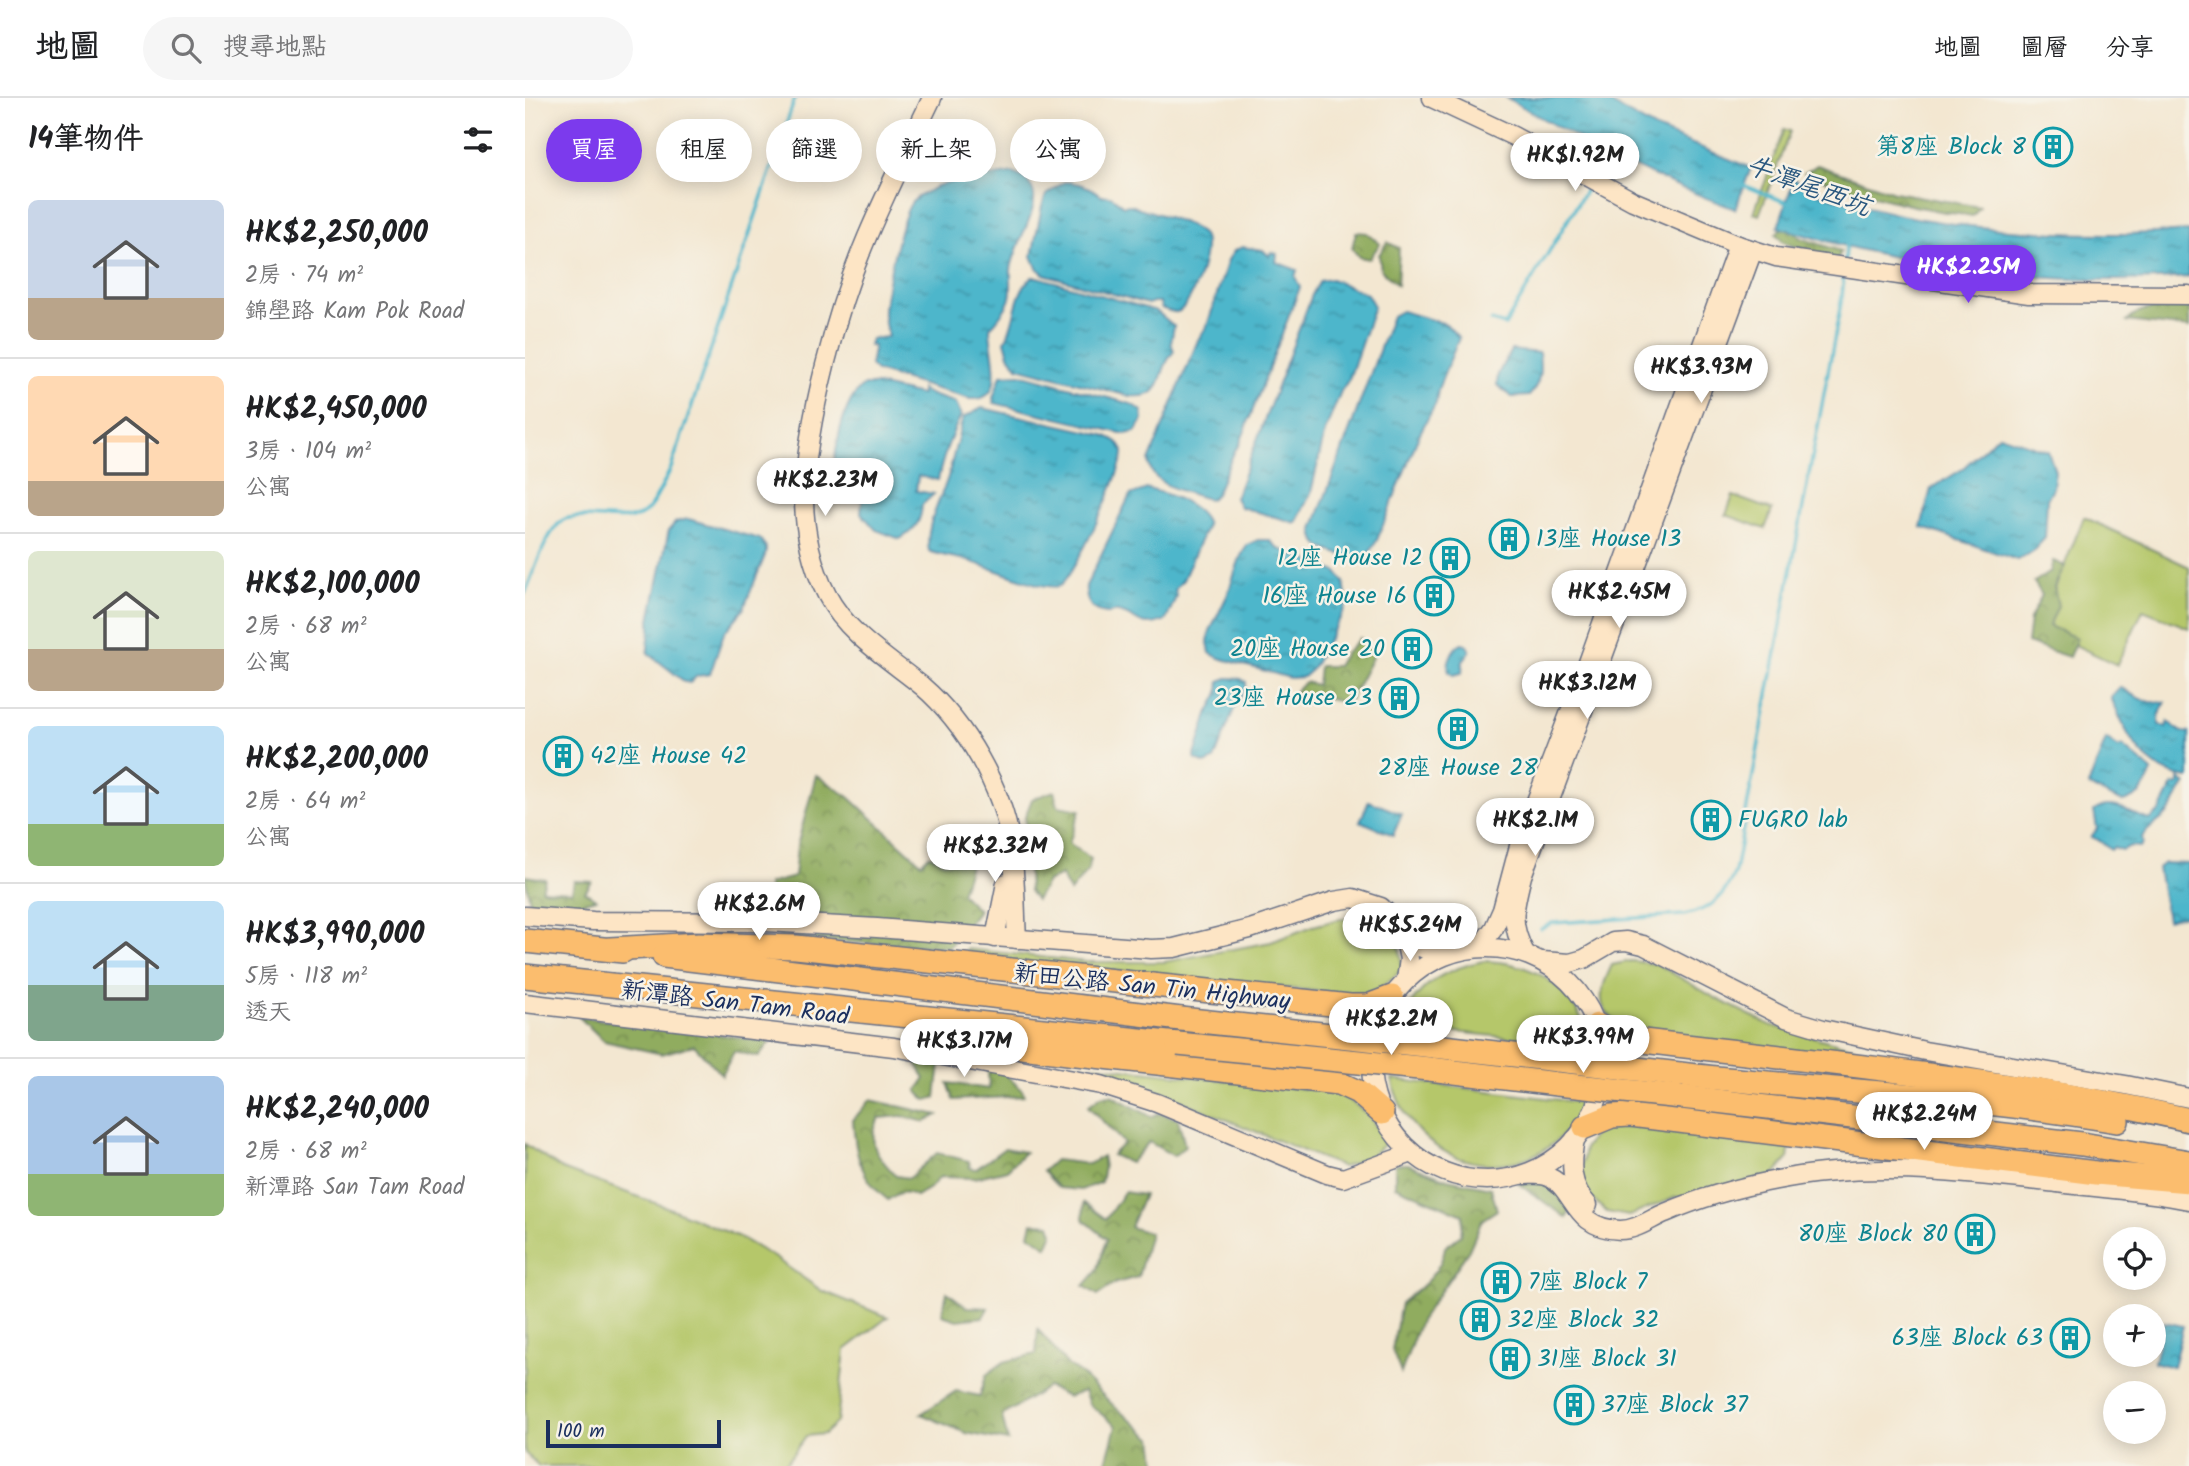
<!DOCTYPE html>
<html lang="zh-TW">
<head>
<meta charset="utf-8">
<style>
  body { margin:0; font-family:Kalam,"LXGW WenKai TC",sans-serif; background:#f6f6f6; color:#202124; height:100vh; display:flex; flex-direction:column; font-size:26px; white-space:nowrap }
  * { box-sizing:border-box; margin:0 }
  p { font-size:23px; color:#757577 }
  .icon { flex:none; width:38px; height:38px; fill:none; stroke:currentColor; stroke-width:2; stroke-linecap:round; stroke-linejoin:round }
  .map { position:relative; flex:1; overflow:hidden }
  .sheet { display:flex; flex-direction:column; background:#fff; width:525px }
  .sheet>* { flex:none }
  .guide { position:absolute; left:21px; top:21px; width:665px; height:63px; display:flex; gap:14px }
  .buttons { position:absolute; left:1578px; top:1129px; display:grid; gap:14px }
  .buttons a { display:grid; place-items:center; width:63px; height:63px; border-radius:50%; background:#fff; box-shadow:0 4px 18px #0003; font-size:35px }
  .scale { position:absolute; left:21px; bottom:18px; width:175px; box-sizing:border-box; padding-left:7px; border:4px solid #1b2f5e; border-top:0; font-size:19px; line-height:24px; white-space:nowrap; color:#1b2f5e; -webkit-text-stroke:5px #f7f3e8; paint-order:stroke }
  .price { position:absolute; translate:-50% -60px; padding:0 16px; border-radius:24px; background:#fff; color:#222; font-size:23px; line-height:46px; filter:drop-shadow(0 2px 4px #0008) }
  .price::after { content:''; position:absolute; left:50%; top:42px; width:21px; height:16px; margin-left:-10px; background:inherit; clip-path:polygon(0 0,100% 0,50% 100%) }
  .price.current { background:#7c3aed; color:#fff }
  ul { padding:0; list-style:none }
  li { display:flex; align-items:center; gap:21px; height:175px; padding:0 28px }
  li+li { border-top:2px solid #e0e0e0 }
  li span { display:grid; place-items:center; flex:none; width:196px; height:140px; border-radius:10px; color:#555 }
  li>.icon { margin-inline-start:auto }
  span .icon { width:84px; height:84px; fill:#fffc; stroke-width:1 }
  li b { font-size:30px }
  h2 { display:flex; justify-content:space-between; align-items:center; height:84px; padding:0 28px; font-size:30px }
  .tag { padding:0 24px; border-radius:32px; background:#fff; box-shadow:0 4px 18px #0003; font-size:24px; line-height:63px }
  .tag.current { background:#7c3aed; color:#fff }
  header { display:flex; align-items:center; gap:42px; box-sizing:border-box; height:98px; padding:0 35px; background:#fff; border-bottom:2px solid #e0e0e0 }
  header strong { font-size:33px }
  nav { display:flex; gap:38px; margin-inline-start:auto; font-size:24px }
  .search { width:490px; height:63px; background:#f6f6f6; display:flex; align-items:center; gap:18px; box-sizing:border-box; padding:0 24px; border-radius:38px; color:#757577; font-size:26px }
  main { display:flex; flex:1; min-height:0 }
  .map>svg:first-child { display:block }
</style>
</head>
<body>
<header>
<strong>地圖</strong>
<div class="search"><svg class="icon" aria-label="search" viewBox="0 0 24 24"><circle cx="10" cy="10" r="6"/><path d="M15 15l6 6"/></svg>搜尋地點</div>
<nav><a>地圖</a><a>圖層</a><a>分享</a></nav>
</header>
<main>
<section class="sheet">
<h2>14筆物件<svg class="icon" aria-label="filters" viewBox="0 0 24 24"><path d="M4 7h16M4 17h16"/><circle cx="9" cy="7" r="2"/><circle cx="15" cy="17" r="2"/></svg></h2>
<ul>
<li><span style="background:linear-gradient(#c9d6e8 70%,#b9a48a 0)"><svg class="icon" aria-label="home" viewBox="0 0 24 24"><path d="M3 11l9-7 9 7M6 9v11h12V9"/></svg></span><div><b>HK$2,250,000</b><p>2房 · 74 m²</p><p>錦壆路 Kam Pok Road</p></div></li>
<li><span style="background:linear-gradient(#ffd9b3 75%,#b9a48a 0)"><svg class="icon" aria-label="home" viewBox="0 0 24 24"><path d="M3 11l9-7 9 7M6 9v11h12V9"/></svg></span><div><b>HK$2,450,000</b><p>3房 · 104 m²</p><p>公寓</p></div></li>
<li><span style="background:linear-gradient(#dfe7d0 70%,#b9a48a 0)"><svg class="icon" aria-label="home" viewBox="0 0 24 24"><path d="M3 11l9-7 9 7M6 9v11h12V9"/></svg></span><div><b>HK$2,100,000</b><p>2房 · 68 m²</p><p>公寓</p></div></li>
<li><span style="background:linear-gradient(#bfe0f5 70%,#8fb573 0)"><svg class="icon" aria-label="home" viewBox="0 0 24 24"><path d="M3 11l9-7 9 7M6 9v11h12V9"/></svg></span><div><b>HK$2,200,000</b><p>2房 · 64 m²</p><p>公寓</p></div></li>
<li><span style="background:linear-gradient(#bfe0f5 60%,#7fa58c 0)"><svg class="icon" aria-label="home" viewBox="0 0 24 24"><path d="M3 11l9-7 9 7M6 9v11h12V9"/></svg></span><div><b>HK$3,990,000</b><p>5房 · 118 m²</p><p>透天</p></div></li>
<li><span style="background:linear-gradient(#a9c7e8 70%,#8fb573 0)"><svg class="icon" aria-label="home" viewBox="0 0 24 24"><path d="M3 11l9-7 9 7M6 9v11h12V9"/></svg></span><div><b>HK$2,240,000</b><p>2房 · 68 m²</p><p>新潭路 San Tam Road</p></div></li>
</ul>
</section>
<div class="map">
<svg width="1664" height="1368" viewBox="0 0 1664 1368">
  <defs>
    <pattern id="forest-crowns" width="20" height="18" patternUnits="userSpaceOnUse" patternTransform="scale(1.75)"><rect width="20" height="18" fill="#90ac5e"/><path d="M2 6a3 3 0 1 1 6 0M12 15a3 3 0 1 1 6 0" fill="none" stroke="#758c51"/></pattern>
    <pattern id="water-ripples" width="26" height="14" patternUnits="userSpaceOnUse" patternTransform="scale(1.75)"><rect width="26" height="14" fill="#4db6cb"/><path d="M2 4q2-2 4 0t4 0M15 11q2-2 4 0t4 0" fill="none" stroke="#3f94a8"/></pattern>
  </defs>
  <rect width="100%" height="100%" fill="#f7f3e8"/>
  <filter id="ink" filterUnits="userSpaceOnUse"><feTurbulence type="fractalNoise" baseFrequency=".0143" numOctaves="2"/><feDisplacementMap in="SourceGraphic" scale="14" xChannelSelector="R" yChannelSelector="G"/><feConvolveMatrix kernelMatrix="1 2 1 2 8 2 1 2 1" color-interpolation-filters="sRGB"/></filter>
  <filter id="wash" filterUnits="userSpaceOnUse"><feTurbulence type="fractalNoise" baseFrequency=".00686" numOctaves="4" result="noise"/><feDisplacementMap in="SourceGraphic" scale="28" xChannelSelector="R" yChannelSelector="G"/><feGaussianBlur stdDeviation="1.57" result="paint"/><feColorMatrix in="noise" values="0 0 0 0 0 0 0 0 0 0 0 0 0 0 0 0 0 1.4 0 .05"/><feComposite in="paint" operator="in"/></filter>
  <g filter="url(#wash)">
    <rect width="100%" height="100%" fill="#f3e7d1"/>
    <g fill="#b5c76a" stroke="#687b64" stroke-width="2">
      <path d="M1259,31L1265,33L1234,117L1229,115Z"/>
      <path d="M1208,398L1247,412L1240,431L1201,417Z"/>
      <path d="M1559,419L1664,469V530L1618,512L1592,567L1514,530Z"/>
      <path d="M819,820C856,821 877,831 877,872L849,895L819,896L439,858L442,851L561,864H639L746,844L788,828Z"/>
      <path d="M958,863C1016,864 1051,893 1067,948L872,928C894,887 914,873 958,863Z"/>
      <path d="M1106,863L1132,866L1192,901L1245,927L1343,954L1392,962L1384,968L1110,933C1073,916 1069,904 1087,867Z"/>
      <path d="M571,968L810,994C837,1008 846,1019 862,1044L843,1060L818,1069L629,992L579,977Z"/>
      <path d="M867,981L1060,1005C1048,1024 1037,1042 1017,1053C955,1088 880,1049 867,981Z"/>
      <path d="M1088,1025L1265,1044L1263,1061L1248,1078L1166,1100L1151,1099L1104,1118L1082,1114L1062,1097L1056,1073L1060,1049L1073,1032Z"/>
      <path d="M0,1046L37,1071L144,1110L214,1139L250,1160L297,1193L363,1219L320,1252L312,1324L299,1336L281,1338L259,1368H14L0,1355Z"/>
    </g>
    <g fill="url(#forest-crowns)" stroke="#566e5e" stroke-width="2">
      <path d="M1292,67L1369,94L1455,109L1448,118C1389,111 1335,96 1280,75Z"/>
      <path d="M1262,123L1275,140L1316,153L1311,165L1258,144L1251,136Z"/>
      <path d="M831,134L842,135L855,146L844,161L834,159L827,150Z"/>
      <path d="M862,144L874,150L872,187L856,172L854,157Z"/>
      <path d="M1657,205H1664V230L1602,223L1616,213Z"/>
      <path d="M1528,463L1540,468L1529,489L1533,508L1524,528L1552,540L1544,559L1502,545L1505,521L1517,497L1509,484L1525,474Z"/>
      <path d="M835,540L850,554L825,602L819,605L799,599L781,605L769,594L780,584L792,587L794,568H812L820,555Z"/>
      <path d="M291,677L324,699L396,765L404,757L418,764L445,767L436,795L453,812L424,849L255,841L243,786L269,779L272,748Z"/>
      <path d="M529,693L533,708L555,712L544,745L566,761L563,772L545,794L536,777L522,784L511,802L504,793L500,719L507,701Z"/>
      <path d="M0,778L20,781L17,792L47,794L49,783L67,784L60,794L71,801L55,805L5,804Z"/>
      <path d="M54,919L138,930L158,931L245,944L233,959L209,953L197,977L169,947L137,956L79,943Z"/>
      <path d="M462,959L497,992L499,998L429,1002L423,985L464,991Z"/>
      <path d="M390,963L415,965L411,1000L401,1002L392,993L400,981Z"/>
      <path d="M586,997L627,1019L633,1015L653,1021L660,1048L649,1058L624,1044L605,1065L587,1057L599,1045L563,1008L576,998Z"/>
      <path d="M345,1002L413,1017L400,1024L377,1018L354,1020C340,1047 354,1059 371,1078L384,1080L412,1055L444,1063L445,1070L451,1071L480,1050L500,1054L482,1072L449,1080L415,1079L406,1089L391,1098C380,1092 373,1094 363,1102C335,1081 330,1055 328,1022Z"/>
      <path d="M577,1058L579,1069L576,1084L556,1092L534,1090L518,1073L530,1062L564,1066Z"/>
      <path d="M870,1066H883L922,1081L966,1090L972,1112L957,1122L944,1152L895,1223L876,1275L867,1252L876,1205C895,1190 917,1174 920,1149L936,1137L938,1117L870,1088Z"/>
      <path d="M1022,1077L1046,1110L1042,1120L994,1086Z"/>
      <path d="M599,1094L619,1097L605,1129L625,1135L613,1179L591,1185L573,1197L559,1188L572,1173L582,1141L558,1121L559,1105L581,1121Z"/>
      <path d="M507,1125L525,1126L528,1135L522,1149L504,1136Z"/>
      <path d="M422,1194L442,1209L463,1210L458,1219L432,1222L417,1217Z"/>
      <path d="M513,1231L542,1267L556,1276L591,1310L628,1341L632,1368H580L591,1328L564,1306L559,1293L543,1299L523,1289L477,1318L483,1343L441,1335L396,1316L431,1293L455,1298L461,1277L479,1264L511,1256Z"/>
    </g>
    <g fill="url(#water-ripples)" stroke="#347294" stroke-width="2">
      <path d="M982,0H1076L1131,31L1226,70L1210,111C1131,82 1054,43 982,0Z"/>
      <path d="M488,75C498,79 508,86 509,98C511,116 489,150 486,171C485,182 488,192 484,203C480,213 472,222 465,230C464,251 485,304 445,301L351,273L345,267L349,248L344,247L346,241L363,239C362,232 359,225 359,218C358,199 376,118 387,104C390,101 396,97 400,95C426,79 459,81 488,75Z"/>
      <path d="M1269,81L1280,90L1292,95C1322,103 1351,112 1381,118C1468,135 1576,140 1664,133V179C1531,190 1380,169 1253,129Z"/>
      <path d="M539,84C551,84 568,89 576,98C590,96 590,102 598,108L605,107C624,114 662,122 677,136C688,147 667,210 652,214C646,215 641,212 636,210L635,204H628L623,206L519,176L512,170L507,158L517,108L521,97Z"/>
      <path d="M717,149L738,152L744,158L746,154L752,156L751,164L772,172L770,179L775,189L714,348L710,352L691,396L687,400L683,401C663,394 625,389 624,363L673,242L682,228L703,162L709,153Z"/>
      <path d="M507,179H513L631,213L649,228L646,245L649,253C629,275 644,302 604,298L493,269L484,257L480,243C492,222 488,196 507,179Z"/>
      <path d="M806,181L842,196L849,208L824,281L816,293L800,333L786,395L771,425L715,409L710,400L787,197L795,183Z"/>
      <path d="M876,213L921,226L934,240L913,291L911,305L894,337L852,442L842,459C833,462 801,454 794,447C789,442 789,438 788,431L867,218Z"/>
      <path d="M986,252L1014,255C1016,272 1016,285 1004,298L987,299L972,287L973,276Z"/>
      <path d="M495,276L606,306L617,313L618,322L610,334L600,336L469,305L468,300L476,277Z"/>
      <path d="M339,287H352L396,297V291C406,300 418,299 431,305L436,318C426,336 417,362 413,382L393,378L391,393L409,396L397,407C396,424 390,432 375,441L351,432L336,415L337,403C329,395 317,392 307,385C310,356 315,305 339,287Z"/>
      <path d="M457,310L579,337C587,341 596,343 598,354C600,368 546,485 534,488C518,493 460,467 440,462C432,460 410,456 404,453C399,430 416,401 423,379C428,359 433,340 438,320Z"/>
      <path d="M1474,337L1523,353L1530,373L1528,390L1522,401L1520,440L1506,455L1492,462L1396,429L1406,391L1436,372Z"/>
      <path d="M622,391C642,395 675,406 682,427L658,482L650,491L651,499L641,522C611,533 615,518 593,514C589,513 585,515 582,515C565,513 560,503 561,488L605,397Z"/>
      <path d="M163,421L235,441L241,449V455L218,512L199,535L185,576L172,578L165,585L160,584L123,555C122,543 127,534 125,522L144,432L151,424Z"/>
      <path d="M733,442H744L754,451L812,474L819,484L822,505L819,513L787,571L778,579L765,580L694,560L685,555L683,544L685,533L702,498L715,460L722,447Z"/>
      <path d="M937,545L941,546L945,553L938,563L937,575L928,577L924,574C921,565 928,549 937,545Z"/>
      <path d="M702,580L716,581L721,584V590L709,611L689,662L680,666L670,661V657L683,616L694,595L695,583Z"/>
      <path d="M1595,589C1611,599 1621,607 1640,604L1634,618V627L1641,629L1643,624C1651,628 1654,637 1664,634V680C1618,674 1602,638 1586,599Z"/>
      <path d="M1581,641L1594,650L1597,648L1627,673C1620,691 1616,698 1598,704L1563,688Z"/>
      <path d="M1654,681L1661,686C1653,695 1651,706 1643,715C1635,724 1624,728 1617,739L1618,745L1615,749L1605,748L1597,752L1589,749L1585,752L1574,742L1566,739L1572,731L1569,713C1588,700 1606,716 1624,722L1635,713L1648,687L1654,686Z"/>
      <path d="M844,703L877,716L868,737L835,723Z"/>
      <path d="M1639,765L1664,766V816L1642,822L1633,770Z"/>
      <path d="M1639,1224L1658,1228L1648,1269L1629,1264Z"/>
    </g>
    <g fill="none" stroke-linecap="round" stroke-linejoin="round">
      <g stroke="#4db6cb" stroke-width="3.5">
        <path d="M1071,76L1086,53"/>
        <path d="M1215,86L1263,105"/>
        <path d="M1320,164L1321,147"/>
        <path d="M966,223L980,227L1065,85"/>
        <path d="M0,495C9,475 20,435 38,422C43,419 52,419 59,419C121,421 117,430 146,370L270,0"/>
        <path d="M1016,831L1027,825L1159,817C1187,811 1199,800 1210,774L1317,199L1319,175"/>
      </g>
    </g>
  </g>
  <g filter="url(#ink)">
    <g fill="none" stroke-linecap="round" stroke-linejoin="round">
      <defs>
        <g id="secondary">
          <path d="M407,0C385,46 362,92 342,139C312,210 281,323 279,400C279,432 287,469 302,497C322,536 364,561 397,588C441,626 477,689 486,746C491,777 490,810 492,841"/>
          <path d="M907,0L988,38L1108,103L1213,147L1251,159L1504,196L1664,197"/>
          <path d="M0,818L68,823L241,824L352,830L626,851L649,850L725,831L809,803L828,800L856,809L897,850L917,858"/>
          <path d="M878,832L884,861L881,882"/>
          <path d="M470,840L481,785"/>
          <circle cx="962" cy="966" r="116"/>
          <path d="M950,850L960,842L969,830L977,812L994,748L1051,598L1213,147"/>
          <path d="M1000,855C984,825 989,810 997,778L1228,152"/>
          <path d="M1017,863L1045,865L1059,861L1088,844L1101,843L1118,847L1261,920L1298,931L1400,953L1601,987L1664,1000"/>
          <path d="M0,905L369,949L576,987L632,1005L802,1076L818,1080L887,1055"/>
          <path d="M1050,1041C1045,1067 1045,1087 1063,1107"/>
          <path d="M1000,1077C1007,1077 1015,1076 1021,1078C1050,1087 1046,1131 1095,1132C1112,1132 1125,1121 1140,1115C1175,1100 1214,1089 1252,1082C1344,1063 1439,1075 1532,1085C1576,1090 1621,1093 1664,1102"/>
        </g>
        <g id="highway">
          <path d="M0,843L98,853"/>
          <path d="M85,851L174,846L271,849L825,908H843L867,899"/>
          <path d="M139,858L656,921"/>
          <path d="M0,878L653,946"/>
          <path d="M1072,927L1090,937L1111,942C1295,965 1483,980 1664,1022"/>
          <path d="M415,933L467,945L543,955L813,985L833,994L857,1015"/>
          <path d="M909,948L1033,962"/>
          <path d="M904,971L1032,986"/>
          <path d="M1155,976C1301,993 1448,998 1592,1023"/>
          <path d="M1157,999L1557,1046L1664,1064"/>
          <path d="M1060,1029L1087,1018L1106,1017L1571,1075L1664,1083"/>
        </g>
      </defs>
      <use href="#secondary" stroke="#676f86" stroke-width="21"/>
      <use href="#highway" stroke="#676f86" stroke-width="26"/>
      <use href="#secondary" stroke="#fde5c5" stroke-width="18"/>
      <use href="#highway" stroke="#fbbd6e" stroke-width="23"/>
      <defs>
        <g id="highway-bridge">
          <path d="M656,921L909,948"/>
          <path d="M653,946L904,971"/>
          <path d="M1033,962L1155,976"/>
          <path d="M1032,986L1157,999"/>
        </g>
      </defs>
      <use href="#highway-bridge" stroke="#676f86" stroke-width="26" stroke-linecap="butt"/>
      <use href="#highway-bridge" stroke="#fbbd6e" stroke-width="23"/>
    </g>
  </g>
  <defs>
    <symbol id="building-ring" viewBox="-11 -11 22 22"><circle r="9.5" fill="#f7f3e8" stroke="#0f9aa8" stroke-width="1.5"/><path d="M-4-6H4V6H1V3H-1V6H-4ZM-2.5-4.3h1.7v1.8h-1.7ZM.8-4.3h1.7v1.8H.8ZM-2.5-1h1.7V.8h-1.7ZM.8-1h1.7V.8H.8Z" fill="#0f9aa8"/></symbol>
  </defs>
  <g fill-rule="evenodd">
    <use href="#building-ring" x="1506" y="27" width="44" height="44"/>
    <use href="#building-ring" x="962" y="419" width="44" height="44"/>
    <use href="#building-ring" x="903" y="438" width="44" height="44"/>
    <use href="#building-ring" x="887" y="476" width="44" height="44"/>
    <use href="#building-ring" x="865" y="529" width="44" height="44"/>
    <use href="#building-ring" x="852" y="578" width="44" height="44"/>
    <use href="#building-ring" x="911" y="609" width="44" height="44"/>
    <use href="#building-ring" x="16" y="636" width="44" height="44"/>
    <use href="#building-ring" x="1164" y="700" width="44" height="44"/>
    <use href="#building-ring" x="1428" y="1114" width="44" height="44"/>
    <use href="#building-ring" x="954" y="1162" width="44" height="44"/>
    <use href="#building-ring" x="933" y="1200" width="44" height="44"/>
    <use href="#building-ring" x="1523" y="1218" width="44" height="44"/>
    <use href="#building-ring" x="963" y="1239" width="44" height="44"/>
    <use href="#building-ring" x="1027" y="1285" width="44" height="44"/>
  </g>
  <g text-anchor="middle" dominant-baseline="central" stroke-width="5" stroke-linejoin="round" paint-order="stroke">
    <g font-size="24" fill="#0d838f" stroke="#f7f3e8" text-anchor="end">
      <text x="1501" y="49">第8座 Block 8</text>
      <text x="1011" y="441" text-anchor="start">13座 House 13</text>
      <text x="898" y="460">12座 House 12</text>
      <text x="882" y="498">16座 House 16</text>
      <text x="860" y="551">20座 House 20</text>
      <text x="847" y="600">23座 House 23</text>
      <text x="65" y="658" text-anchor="start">42座 House 42</text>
      <text x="933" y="670" text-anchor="middle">28座 House 28</text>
      <text x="1213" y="722" text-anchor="start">FUGRO lab</text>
      <text x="1423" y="1136">80座 Block 80</text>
      <text x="1003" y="1184" text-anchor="start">7座 Block 7</text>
      <text x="982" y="1222" text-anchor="start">32座 Block 32</text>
      <text x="1518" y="1240">63座 Block 63</text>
      <text x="1012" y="1261" text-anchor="start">31座 Block 31</text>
      <text x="1076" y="1307" text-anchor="start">37座 Block 37</text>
    </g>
    <g font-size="24" fill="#1b2f5e" stroke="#f7f3e8">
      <text transform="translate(627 890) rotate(6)">新田公路 San Tin Highway</text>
      <text transform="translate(210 906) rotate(7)">新潭路 San Tam Road</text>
    </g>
    <g font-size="26" font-style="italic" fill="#2a587f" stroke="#f7f3e8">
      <text transform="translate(1283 89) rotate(20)">牛潭尾西坑</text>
    </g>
  </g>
</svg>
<div class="buttons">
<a><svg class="icon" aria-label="locate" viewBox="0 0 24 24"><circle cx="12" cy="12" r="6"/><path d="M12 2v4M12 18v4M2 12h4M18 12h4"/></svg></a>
<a>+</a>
<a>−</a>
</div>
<div class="scale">100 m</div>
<b class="price" style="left:1050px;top:95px">HK$1.92M</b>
<b class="price current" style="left:1443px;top:207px">HK$2.25M</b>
<b class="price" style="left:1176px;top:307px">HK$3.93M</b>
<b class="price" style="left:300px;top:420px">HK$2.23M</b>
<b class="price" style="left:1094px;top:532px">HK$2.45M</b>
<b class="price" style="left:1062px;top:623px">HK$3.12M</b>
<b class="price" style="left:1010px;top:760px">HK$2.1M</b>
<b class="price" style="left:470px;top:786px">HK$2.32M</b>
<b class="price" style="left:234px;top:844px">HK$2.6M</b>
<b class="price" style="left:885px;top:865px">HK$5.24M</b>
<b class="price" style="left:866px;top:959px">HK$2.2M</b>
<b class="price" style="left:1058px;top:977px">HK$3.99M</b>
<b class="price" style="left:439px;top:981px">HK$3.17M</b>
<b class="price" style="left:1399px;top:1054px">HK$2.24M</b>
<div class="guide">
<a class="tag current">買屋</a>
<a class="tag">租屋</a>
<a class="tag">篩選</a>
<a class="tag">新上架</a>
<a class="tag">公寓</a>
</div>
</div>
</main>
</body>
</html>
